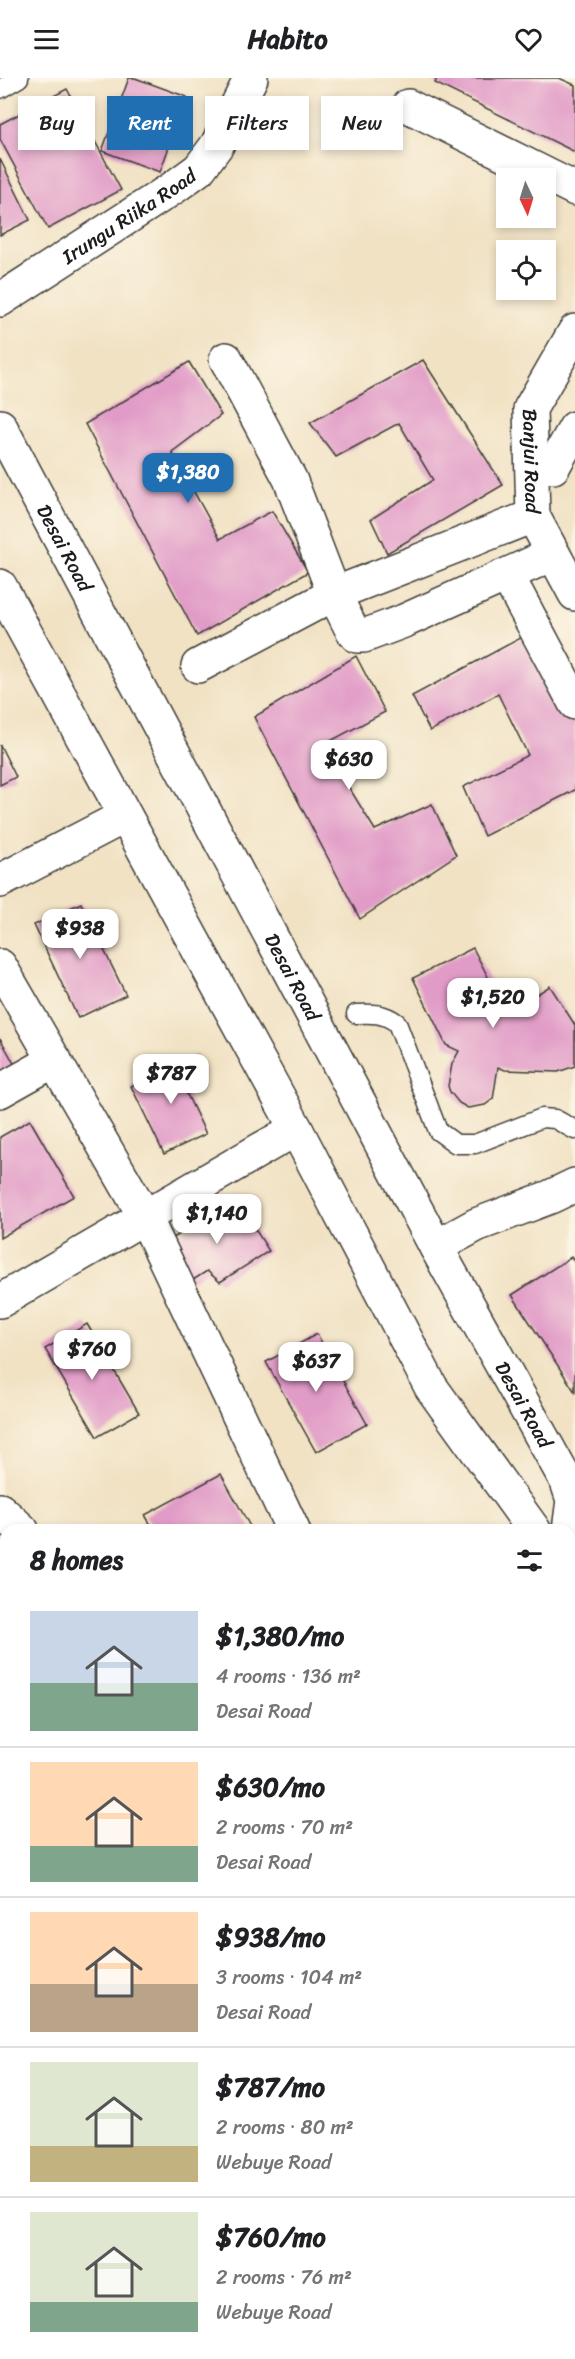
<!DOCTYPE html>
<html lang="en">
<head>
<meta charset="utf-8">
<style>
  body { margin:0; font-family:Sriracha,sans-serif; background:#f6f6f6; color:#202124; height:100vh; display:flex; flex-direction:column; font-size:22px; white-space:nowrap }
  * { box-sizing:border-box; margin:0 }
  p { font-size:20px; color:#757577 }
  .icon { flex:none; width:33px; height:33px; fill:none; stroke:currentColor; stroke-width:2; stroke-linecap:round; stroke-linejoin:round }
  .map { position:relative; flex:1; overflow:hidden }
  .side { position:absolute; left:0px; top:1446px; width:576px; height:836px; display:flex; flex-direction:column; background:#fff; border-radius:18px 18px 0 0; box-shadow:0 3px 9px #0003 }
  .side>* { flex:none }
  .top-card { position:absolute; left:18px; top:18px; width:540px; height:54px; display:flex; gap:12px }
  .needle { width:39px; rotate:176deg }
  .fabs { position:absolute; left:496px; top:90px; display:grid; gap:12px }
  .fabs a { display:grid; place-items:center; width:60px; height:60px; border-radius:0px; background:#fff; box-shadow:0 3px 9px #0003; font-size:30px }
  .price { position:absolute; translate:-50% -51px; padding:0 14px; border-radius:12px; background:#fff; color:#222; font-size:20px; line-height:39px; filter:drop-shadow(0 2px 3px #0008) }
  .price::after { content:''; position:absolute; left:50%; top:36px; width:18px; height:14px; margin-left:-9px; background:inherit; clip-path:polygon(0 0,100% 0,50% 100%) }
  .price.active { background:#1f6fb2; color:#fff }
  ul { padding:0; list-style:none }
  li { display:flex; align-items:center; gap:18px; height:150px; padding:0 30px }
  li+li { border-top:2px solid #e0e0e0 }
  li span { display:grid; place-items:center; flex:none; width:168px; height:120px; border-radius:0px; color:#555 }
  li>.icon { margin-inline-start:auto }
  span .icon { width:72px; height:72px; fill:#fffc; stroke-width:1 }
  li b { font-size:26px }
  h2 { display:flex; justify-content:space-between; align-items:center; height:72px; padding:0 30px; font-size:26px }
  .chip { padding:0 21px; border-radius:0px; background:#fff; box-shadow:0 3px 9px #0003; font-size:21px; line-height:54px }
  .chip.active { background:#1f6fb2; color:#fff }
  header { display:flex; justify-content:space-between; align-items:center; height:78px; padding:0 30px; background:#fff; font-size:27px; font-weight:700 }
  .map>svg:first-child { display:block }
</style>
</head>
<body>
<header><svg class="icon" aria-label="menu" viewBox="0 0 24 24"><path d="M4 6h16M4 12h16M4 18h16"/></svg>Habito<svg class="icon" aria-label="heart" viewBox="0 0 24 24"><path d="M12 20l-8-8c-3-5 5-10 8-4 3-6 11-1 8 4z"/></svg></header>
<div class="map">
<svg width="575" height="2281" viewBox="0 0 575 2281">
  <rect width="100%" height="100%" fill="#fcf5e5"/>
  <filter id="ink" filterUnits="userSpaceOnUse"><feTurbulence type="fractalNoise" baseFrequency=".0167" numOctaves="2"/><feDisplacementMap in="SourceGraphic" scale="12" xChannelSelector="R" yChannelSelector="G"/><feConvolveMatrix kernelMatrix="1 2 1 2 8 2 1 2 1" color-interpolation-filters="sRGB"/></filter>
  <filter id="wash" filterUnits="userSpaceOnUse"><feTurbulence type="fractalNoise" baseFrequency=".008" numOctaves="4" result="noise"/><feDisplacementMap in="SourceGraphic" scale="24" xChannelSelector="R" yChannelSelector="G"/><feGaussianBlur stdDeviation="1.35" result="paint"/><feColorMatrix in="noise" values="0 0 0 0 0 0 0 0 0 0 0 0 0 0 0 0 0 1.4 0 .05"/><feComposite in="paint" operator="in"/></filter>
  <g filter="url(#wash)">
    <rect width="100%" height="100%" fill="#f1e2c4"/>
    <g id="blocks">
      <g fill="#e19bc7">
        <path d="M129,0H135L187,19L160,94L102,73Z"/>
        <path d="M437,0H559L575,7V74L435,5Z"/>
        <path d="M67,11L121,112L48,151L0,61V46Z"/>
        <path d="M0,81L30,142L0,157Z"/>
        <path d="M423,282L503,407L387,475L371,441L433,402L399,345L336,379L310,345Z"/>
        <path d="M189,284L221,337L172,374L220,461L272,433L308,494L197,558L85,346Z"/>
        <path d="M530,555L575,639V712L484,758L463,709L528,677L498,616L430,653L412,618Z"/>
        <path d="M356,578L385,634L323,667L375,752L432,726L456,777L360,841L254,639Z"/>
        <path d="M0,667L16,699L0,707Z"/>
        <path d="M81,825L126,917L78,940L34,847Z"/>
        <path d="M473,870L501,924L518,928L550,908L575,947V988L558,994L505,992L498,989L493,1021L485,1027L468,1030L459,1025L450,1014L448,1008L452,986L459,973L446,967L413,900Z"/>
        <path d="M0,960L17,991L0,1001Z"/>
        <path d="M196,977L204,995L182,1006L206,1056L164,1076L131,1008Z"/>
        <path d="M30,1042L74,1118L0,1160V1059Z"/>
        <path d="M236,1121L269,1173L220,1204L207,1193L187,1206L162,1167Z"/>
        <path d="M571,1179L575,1185V1314L512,1217Z"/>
        <path d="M87,1246L139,1335L97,1359L45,1271Z"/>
        <path d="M317,1256L367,1346L316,1374L266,1284Z"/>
        <path d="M221,1396L252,1452H154L145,1437Z"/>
        <path d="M572,1607L575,1613V1632L570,1635V1608Z"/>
        <path d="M0,1644L6,1653V1685L0,1690Z"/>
        <path d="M575,1692V1756L570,1760V1695Z"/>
        <path d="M3,1885L6,1889V1946L0,1951V1887Z"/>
        <path d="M6,2045V2148L0,2140V2049Z"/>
        <path d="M0,2190L6,2198V2249L0,2253Z"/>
        <path d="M228,2276H259L264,2281H222Z"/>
      </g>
    </g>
  </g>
  <g filter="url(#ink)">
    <use href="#blocks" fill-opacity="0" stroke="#3c3a35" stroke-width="1.5"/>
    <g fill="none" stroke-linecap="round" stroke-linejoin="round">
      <defs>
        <g id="service">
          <path d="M0,11L19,0"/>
          <path d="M356,936C372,935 384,935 397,945L438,1053L456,1066H475L542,1040L555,1041L575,1052"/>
          <path d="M570,1808L575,1804"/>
          <path d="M570,1837L575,1842"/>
        </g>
        <g id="minor">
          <path d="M408,28L575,111"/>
          <path id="s1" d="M0,222L173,110L199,91L217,67L251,0"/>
          <path id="s2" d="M575,253L530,331L533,438L575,516"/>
          <path d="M226,281L290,401L334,516L533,438"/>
          <path d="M553,389L575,350"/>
          <path d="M507,497L575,625"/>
          <path d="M198,588L334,516L352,552L357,558H364L404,543L553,476"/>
          <path d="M0,803L125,738"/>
          <path d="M0,888L145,1139L293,1452"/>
          <path d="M0,1013L55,982"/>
          <path d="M436,1169L476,1147L550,1119L575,1107"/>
          <path d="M0,1223L296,1051"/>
          <path d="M0,1432L22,1452"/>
          <path d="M570,1580L575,1577"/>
          <path d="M0,1817L6,1812"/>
          <path d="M0,2044L6,2040"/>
          <path d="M570,2074H575"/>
          <path d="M570,2209L575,2197"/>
          <path d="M314,2276L315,2281"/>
          <path d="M540,2281L542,2276"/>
        </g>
        <g id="secondary">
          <path id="s3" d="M0,348L436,1169L567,1404L573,1422L569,1452"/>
          <path d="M0,508L296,1051L431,1309L534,1452"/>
          <path d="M570,1505L575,1513"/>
        </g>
        <g id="primary">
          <path d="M570,1892L575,1888"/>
          <path d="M570,2168L574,2172L575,2188"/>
          <path d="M32,2281L39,2276"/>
        </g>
        <g id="trunk">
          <path d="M570,1955L575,1951"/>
          <path d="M570,2021L575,2018"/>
          <path d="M124,2281L132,2276"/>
          <path d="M212,2281L220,2276"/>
        </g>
      </defs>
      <use href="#service" stroke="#3c3a35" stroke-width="21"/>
      <use href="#minor" stroke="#3c3a35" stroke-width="36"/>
      <use href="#secondary" stroke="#3c3a35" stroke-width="36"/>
      <use href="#primary" stroke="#3c3a35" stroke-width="36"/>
      <use href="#trunk" stroke="#3c3a35" stroke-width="36"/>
      <use href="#service" stroke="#fff" stroke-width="18"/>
      <use href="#minor" stroke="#fff" stroke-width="33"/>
      <use href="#secondary" stroke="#fff" stroke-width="33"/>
      <use href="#primary" stroke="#fff" stroke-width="33"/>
      <use href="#trunk" stroke="#fff" stroke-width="33"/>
    </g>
  </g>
  <g text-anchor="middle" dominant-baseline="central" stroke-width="4.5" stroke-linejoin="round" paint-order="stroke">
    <g font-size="20" fill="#1c1c1c" stroke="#fcf5e5">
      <text stroke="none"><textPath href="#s1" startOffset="154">Irungu Riika Road</textPath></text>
      <text stroke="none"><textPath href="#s2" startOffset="142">Banjui Road</textPath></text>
      <text stroke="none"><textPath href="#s3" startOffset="138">Desai Road</textPath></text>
      <text stroke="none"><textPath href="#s3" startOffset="624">Desai Road</textPath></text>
      <text stroke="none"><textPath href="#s3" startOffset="1110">Desai Road</textPath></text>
    </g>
  </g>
</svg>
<div class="fabs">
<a><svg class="needle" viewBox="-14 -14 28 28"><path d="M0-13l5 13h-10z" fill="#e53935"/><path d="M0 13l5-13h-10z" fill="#757577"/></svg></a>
<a><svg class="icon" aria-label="locate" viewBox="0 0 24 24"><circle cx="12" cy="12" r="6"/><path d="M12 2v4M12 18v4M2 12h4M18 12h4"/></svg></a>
</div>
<b class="price active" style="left:188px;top:426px">$1,380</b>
<b class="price" style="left:349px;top:713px">$630</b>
<b class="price" style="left:80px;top:882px">$938</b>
<b class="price" style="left:493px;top:951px">$1,520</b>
<b class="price" style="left:171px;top:1027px">$787</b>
<b class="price" style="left:217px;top:1167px">$1,140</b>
<b class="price" style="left:92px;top:1303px">$760</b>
<b class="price" style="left:316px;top:1315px">$637</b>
<div class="top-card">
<a class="chip">Buy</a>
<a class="chip active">Rent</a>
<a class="chip">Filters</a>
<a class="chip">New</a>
</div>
<section class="side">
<h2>8 homes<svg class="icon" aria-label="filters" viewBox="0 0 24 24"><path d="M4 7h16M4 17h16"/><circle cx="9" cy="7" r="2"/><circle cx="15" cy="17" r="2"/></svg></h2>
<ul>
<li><span style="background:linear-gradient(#c9d6e8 60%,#7fa58c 0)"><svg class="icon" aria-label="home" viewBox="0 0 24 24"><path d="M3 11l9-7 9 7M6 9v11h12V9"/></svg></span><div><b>$1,380/mo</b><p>4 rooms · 136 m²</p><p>Desai Road</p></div></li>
<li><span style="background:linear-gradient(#ffd9b3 70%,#7fa58c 0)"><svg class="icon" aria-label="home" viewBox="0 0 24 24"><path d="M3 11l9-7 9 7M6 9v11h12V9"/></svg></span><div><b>$630/mo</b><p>2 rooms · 70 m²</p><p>Desai Road</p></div></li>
<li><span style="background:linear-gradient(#ffd9b3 60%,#b9a48a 0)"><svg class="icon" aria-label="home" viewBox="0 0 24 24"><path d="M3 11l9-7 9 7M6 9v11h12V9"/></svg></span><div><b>$938/mo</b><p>3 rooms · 104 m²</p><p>Desai Road</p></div></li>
<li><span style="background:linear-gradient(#dfe7d0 70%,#c2b280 0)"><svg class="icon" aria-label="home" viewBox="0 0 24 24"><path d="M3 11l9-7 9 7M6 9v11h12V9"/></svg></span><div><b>$787/mo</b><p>2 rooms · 80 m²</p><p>Webuye Road</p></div></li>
<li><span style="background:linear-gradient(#dfe7d0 75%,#7fa58c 0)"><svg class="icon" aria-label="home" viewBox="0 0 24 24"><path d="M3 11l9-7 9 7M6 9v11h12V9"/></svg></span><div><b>$760/mo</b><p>2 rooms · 76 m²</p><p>Webuye Road</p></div></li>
</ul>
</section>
</div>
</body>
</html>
